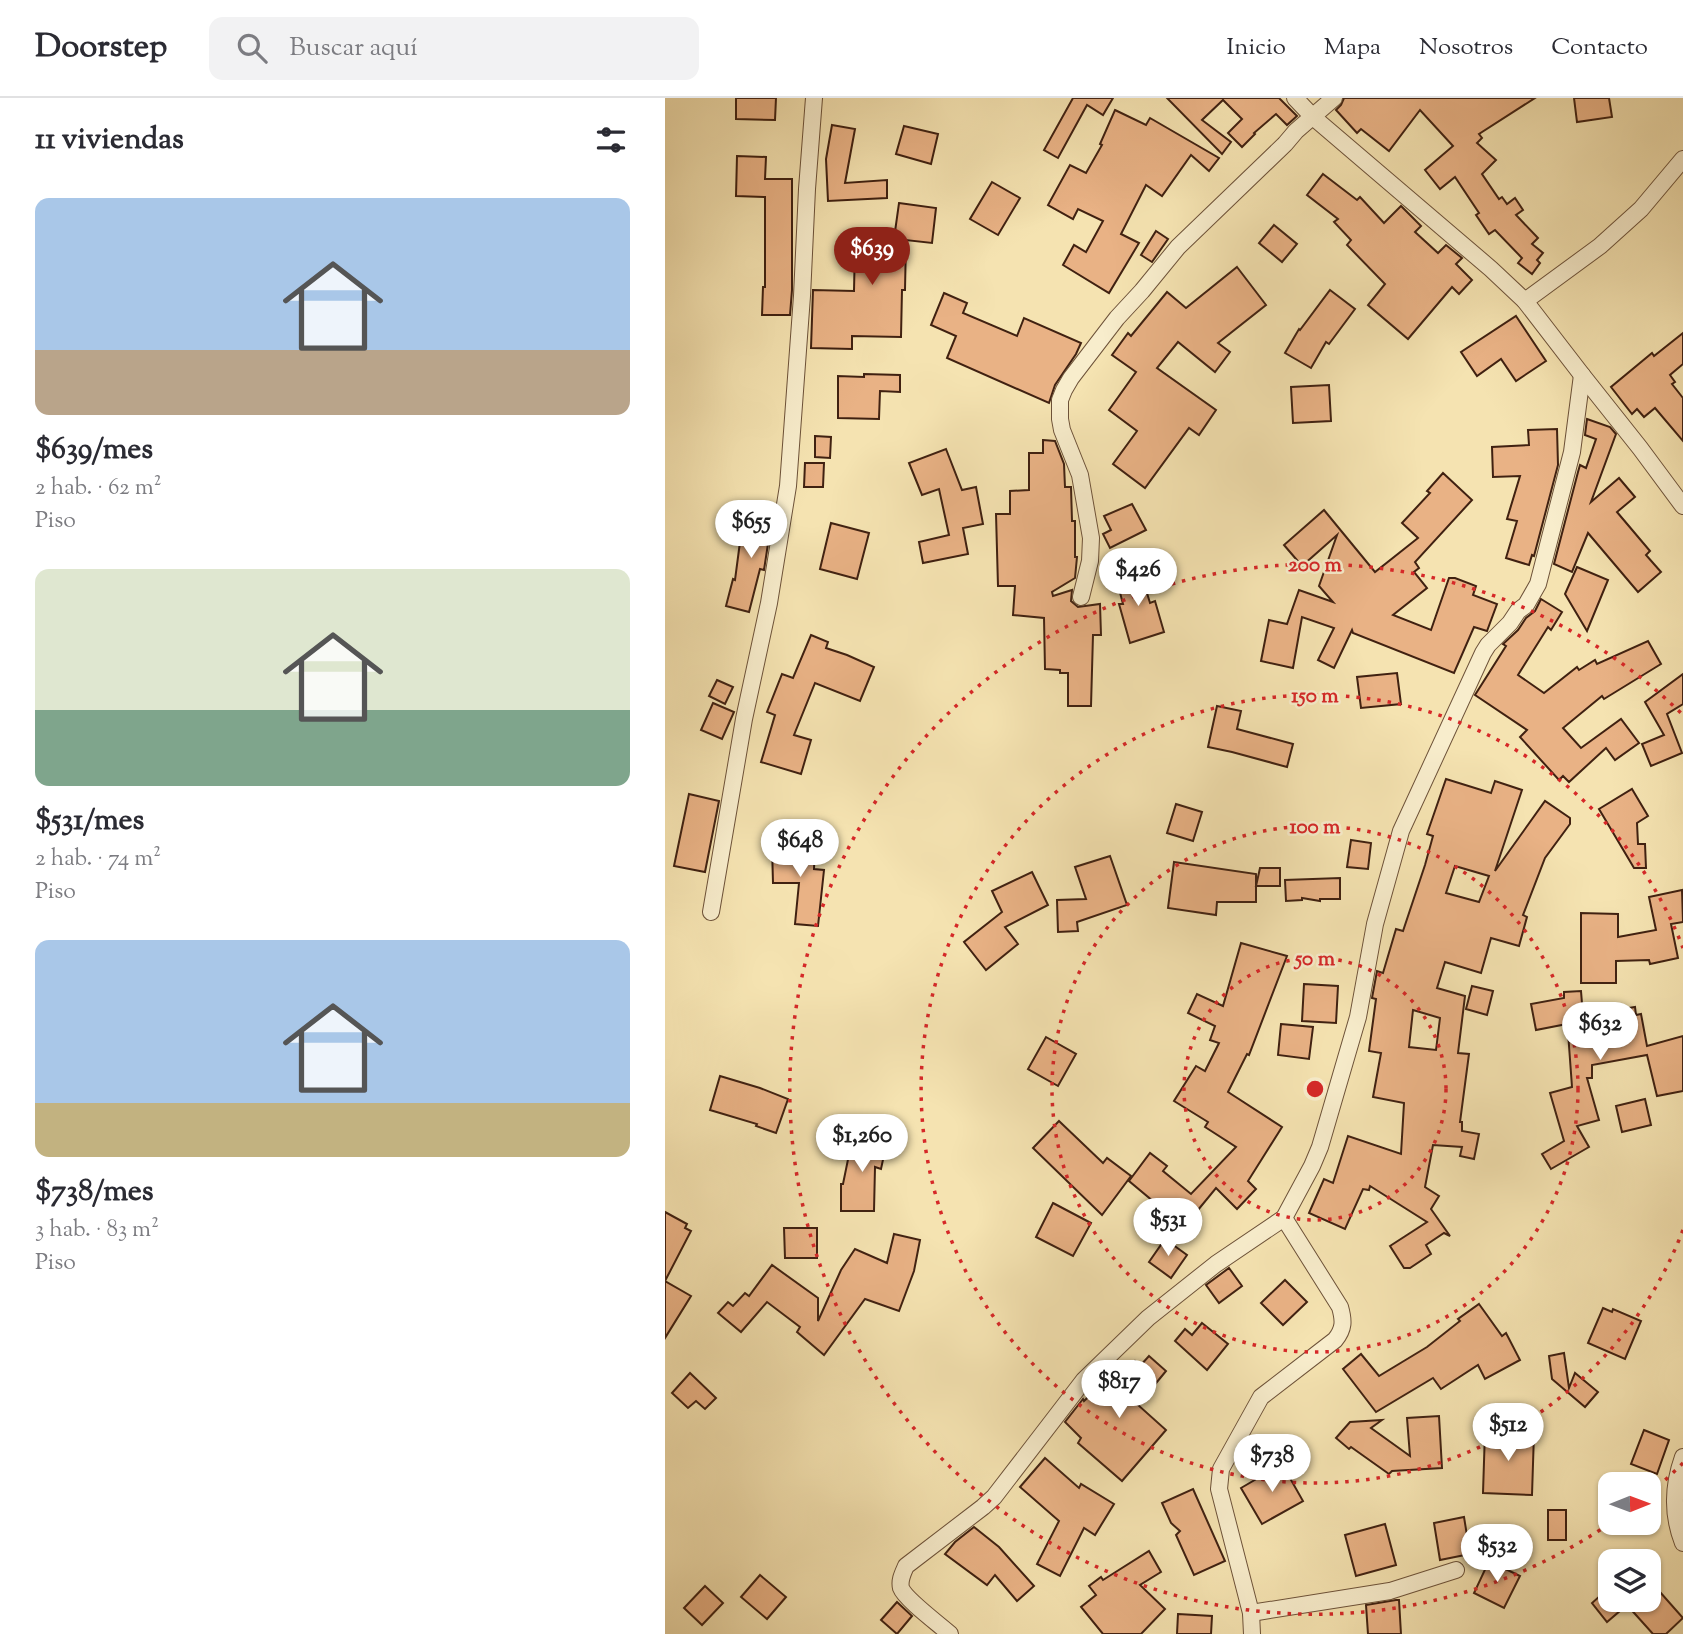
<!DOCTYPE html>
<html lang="es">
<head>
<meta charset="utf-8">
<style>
  body { margin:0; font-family:"Sorts Mill Goudy",serif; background:#f2f2f3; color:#2b2b33; height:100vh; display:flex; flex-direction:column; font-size:26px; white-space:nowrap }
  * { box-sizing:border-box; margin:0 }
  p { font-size:23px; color:#7c7c81 }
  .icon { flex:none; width:38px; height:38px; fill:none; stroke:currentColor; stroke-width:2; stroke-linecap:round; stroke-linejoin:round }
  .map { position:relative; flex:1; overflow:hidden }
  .side { display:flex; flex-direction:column; background:#fff; width:665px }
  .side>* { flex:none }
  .needle { width:46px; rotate:89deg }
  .buttons { position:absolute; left:933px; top:1374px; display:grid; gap:14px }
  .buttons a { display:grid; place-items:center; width:63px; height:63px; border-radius:14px; background:#fff; box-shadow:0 2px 5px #0004; font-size:35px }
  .price { position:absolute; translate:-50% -60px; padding:0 16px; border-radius:24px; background:#fff; color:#222; font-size:23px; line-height:46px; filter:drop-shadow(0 2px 4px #0008) }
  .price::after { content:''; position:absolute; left:50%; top:42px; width:21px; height:16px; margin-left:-10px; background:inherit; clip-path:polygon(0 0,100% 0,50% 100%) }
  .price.on { background:#8f2418; color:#fff }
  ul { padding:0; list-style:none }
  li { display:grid; align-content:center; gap:14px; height:371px; padding:0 35px }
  li span { display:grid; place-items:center; height:217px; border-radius:14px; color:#555 }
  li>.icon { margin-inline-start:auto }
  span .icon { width:126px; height:126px; fill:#fffc; stroke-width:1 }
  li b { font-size:30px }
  h2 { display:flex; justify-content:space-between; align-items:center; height:84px; padding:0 35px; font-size:30px }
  header { display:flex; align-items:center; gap:42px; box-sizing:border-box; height:98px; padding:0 35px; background:#fff; border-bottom:2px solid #e1e1e2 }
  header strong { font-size:33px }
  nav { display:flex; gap:38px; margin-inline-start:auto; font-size:24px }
  .search { width:490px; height:63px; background:#f2f2f3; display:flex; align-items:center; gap:18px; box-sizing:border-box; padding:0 24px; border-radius:14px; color:#7c7c81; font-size:26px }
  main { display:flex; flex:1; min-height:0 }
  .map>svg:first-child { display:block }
</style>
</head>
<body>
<header>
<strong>Doorstep</strong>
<div class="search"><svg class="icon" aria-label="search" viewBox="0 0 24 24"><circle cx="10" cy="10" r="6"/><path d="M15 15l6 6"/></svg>Buscar aquí</div>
<nav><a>Inicio</a><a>Mapa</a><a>Nosotros</a><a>Contacto</a></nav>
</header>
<main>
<section class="side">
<h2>11 viviendas<svg class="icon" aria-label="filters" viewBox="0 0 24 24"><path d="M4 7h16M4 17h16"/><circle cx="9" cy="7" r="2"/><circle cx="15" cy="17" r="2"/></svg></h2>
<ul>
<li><span style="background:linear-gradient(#a9c7e8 70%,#b9a48a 0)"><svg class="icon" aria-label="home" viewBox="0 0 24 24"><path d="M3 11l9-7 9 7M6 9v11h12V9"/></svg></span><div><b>$639/mes</b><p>2 hab. · 62 m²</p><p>Piso</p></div></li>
<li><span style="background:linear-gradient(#dfe7d0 65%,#7fa58c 0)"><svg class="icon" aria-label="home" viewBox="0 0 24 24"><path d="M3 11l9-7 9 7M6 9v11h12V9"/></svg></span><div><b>$531/mes</b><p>2 hab. · 74 m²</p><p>Piso</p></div></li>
<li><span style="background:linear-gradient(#a9c7e8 75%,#c2b280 0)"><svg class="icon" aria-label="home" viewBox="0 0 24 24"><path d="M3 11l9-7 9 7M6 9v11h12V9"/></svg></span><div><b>$738/mes</b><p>3 hab. · 83 m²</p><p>Piso</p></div></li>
</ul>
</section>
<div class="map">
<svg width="1018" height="1536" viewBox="0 0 1018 1536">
  <rect width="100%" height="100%" fill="#f5e3b1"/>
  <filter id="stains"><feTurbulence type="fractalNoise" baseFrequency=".00286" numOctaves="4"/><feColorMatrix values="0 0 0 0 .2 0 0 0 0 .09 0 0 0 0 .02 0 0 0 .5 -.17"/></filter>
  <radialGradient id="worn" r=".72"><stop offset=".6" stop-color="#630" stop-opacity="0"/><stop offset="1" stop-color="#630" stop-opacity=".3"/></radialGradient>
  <g fill="#e9b285" stroke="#402111" stroke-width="2" fill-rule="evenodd">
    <path d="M71,0H111L110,22L71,21Z"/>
    <path d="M408,0H448L438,17L422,7L393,60L379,52Z"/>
    <path d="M502,0H614L632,18L622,27L611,16L589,35L590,36L577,49L563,35L577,21L558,2L537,22L566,44L557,56Z"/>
    <path d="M679,0H870L814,36L817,40L812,45L831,62L817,76L834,101L837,99L842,106L850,100L858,112L851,117L873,140L867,146L878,155L872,162L875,165L867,176L853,165L857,160L830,132L824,136L811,117L814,115L790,79L775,91L760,72L788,48L755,12L724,53L696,31L692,35L671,12L676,7Z"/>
    <path d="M909,0H944L947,19L912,24Z"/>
    <path d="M450,12L481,27L485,20L554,60L544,73L526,57L497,98L481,87L456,136L474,145L444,195L398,167L409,147L421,154L438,123L413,111L408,121L383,107L405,67L421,75L437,47L435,46Z"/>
    <path d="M167,27L190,31L180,85L222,82V100L163,103L161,61Z"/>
    <path d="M239,28L273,36L266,66L231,56Z"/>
    <path d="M72,58L101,59L100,81H127V192L125,217H97L98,189H100V99L71,98Z"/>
    <path d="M658,76L692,102L695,99L719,125L736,108L756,128L750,134L773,155L781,147L797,160L791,166L807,182L794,196L787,189L743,241L703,207L720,186L682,147L686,142L669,124L673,121L642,97Z"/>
    <path d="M327,84L355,100L333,137L305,121Z"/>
    <path d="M234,105L271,110L267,145L241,142L240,192H237L236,239L187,238V251L146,250L148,192L189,193L190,147L228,148Z"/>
    <path d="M609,127L632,146L617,164L594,145Z"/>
    <path d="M491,133L503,141L487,164L476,157Z"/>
    <path d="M572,169L601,207L553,245L565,254L550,274L513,244L492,270L551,312L534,337L524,330L480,390L448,366L472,333L444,312L471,274L447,257L463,235L466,238L502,194L521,210Z"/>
    <path d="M665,192L690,211L664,246L661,244L646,270L620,255L634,231L635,232Z"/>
    <path d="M279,195L302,205L298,215L352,238L359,220L416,245L411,256L390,287L384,305L282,260L291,238L266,227Z"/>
    <path d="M851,218L881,263L851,283L836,261L812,278L796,254Z"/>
    <path d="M1018,235V266L1005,277L1010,284L1007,286L1018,300V343L990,310L979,319L972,311L967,316L946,289L987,255L989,258Z"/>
    <path d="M199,276L235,277V294L215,293L214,321L173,320V278L199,279Z"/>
    <path d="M664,287L666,323L628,325L626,289Z"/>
    <path d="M922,321L945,329L951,336L926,404L954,380L970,399L952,414L985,453L981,457L996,474L973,494L923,435L907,474L889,466L913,374L915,367L921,370L931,341L920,337Z"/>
    <path d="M892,331L893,367L869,458L867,457L864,467L841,460L852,423L842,421L855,378L828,379L827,349L864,347L863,332Z"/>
    <path d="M150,338L166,339L165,360L150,359Z"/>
    <path d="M378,342L390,343L399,366L400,389H406L407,423H410V459H412L410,480L387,494L388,498L407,492L406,503L413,509L435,506L436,537H428L426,608H403V575H395V572L380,571L379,520L348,517L350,488H333L331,416H345V393L364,392V355H378Z"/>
    <path d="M281,351L297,392L311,389L318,426L298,430L303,456L258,465L254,444L284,437L274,391L257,397L244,365Z"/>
    <path d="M140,365H159L158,389H139Z"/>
    <path d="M778,375L807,402L750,464L754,470L749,474L762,490L728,517L766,532L784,480H790L811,488L808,497L832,506L822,533L809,529L789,575L688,535L687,532L669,570L653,562L669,530L637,519L628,570L596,563L604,522L622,526L634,492L668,504L654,488L672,437L637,468L619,447L659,412L710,474L753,440L737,425L765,395L762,393Z"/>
    <path d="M467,406L481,432L445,450L438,436L446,432L439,418Z"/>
    <path d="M85,410L108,413L99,472L95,471L84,514L61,508L68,481L70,482L75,444L81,445Z"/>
    <path d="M166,425L204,435L192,481L155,471Z"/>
    <path d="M912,469L943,482L922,533L900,496Z"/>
    <path d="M475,472L485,505L490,503L499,534L465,545L454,506H458L451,479Z"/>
    <path d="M876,501L897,514L886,532L883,529L853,577L879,595L912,569L914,572L930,562L932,566L983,543L996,566L939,601L937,598L898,630L916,650L956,621L974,645L950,662L941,650L904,684L898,678L894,682L855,639L862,632L810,597L841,548L838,546L853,532L861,520L870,513Z"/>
    <path d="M146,537L163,544L161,550L182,557L209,569L195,603L150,585L129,637L146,642L136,676L96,664L110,617L102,614L117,576L128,580Z"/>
    <path d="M732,575L736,606L696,610L692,579Z"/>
    <path d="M1018,576V606L1002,616L1017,655L986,668L977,646L999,637L980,604Z"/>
    <path d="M52,582L68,589L60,606L44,598Z"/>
    <path d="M48,605L69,614L57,641L36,632Z"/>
    <path d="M552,608L576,613L572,631L628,646L622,669L567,654L543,649Z"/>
    <path d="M781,681L826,695L830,683L857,692L830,773L880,703L905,720V726L880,760L858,817L862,819L854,848L826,840L816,875L780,864L772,890L800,898L793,955L804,956L795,1024H797V1033L814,1036L809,1061L795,1058L797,1049L768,1047L760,1089L774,1098L766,1111L785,1138L779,1135L761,1147L766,1156L745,1170H739L725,1148L762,1124L705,1088L704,1092L698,1091L680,1131L644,1115L659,1081L668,1085L683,1038L736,1056L739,1005L708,999L716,955L704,953L711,901L707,900L712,873L718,875L731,831L738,833L760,767L768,738L762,736ZM790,768L824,778L814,804L781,795ZM748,912L775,920L771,952L744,949Z"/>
    <path d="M967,691L983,718L972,725L973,746H980L981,770H969L934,711Z"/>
    <path d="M24,696L54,703L40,774L9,768Z"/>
    <path d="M511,706L537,714L528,743L502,735Z"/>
    <path d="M686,742L706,745L703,771L682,769Z"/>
    <path d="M127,747L150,748L149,771L159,772L153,828L130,826L134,785H108L107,748H127Z"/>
    <path d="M445,758L462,807L412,824L413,833L393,834L392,802L421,801L410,769Z"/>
    <path d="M509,764L591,776V804H552L551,817L503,810Z"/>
    <path d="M595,770H615V788H591Z"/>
    <path d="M367,774L383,807L340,829L353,846L321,872L299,844L337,814L327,793Z"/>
    <path d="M675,780V801H655V803L637,800V802L621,803L620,782Z"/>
    <path d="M1017,792L1018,824L1006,826L1013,860L985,866L984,862L951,863V885H916V815L953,816V839L991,832L984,799Z"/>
    <path d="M576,845L622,858L584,957L582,956L563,994L617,1029L583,1083L591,1091L572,1111L551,1090L519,1129L464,1083L485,1055L502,1068L498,1073L526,1096L571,1049L540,1029L543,1024L509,1003L531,968L540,973L554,945L545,942L550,928L523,915L532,896L558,908Z"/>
    <path d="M639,886L673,888L671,925L637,923Z"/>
    <path d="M807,888L828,893L822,917L801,911Z"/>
    <path d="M916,893L918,918L970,909L971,917L976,916L982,948L1018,938V993L992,998L982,957L927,967V980H922L934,1022L912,1028L924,1049L886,1071L877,1056L899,1043L885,995L907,989L903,934L902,926L871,932L866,906L899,900V894Z"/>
    <path d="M616,926L648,929L644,961L613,957Z"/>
    <path d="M381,939L411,956L393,988L363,971Z"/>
    <path d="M55,978L95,990L123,1001L111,1035L91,1028L92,1026L45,1012Z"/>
    <path d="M980,1001L986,1027L957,1034L951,1008Z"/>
    <path d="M394,1023L438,1065L442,1060L466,1078L437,1117L368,1050Z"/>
    <path d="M188,1037L222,1043L216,1071L210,1069L209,1113H176V1086H178Z"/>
    <path d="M388,1105L426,1125L408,1158L371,1139Z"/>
    <path d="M0,1114L22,1126L20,1130L26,1133L0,1183L26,1198L0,1240Z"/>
    <path d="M119,1130H152V1160H120Z"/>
    <path d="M229,1136L255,1142L249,1173L234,1213L200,1201L159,1257L132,1234L135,1229L102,1204L76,1234L53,1215L63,1204L68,1208L80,1195L84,1198L107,1167L153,1200V1223L176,1172L190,1151L222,1165Z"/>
    <path d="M500,1141L522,1157L506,1180L484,1164Z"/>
    <path d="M564,1170L577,1188L554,1205L541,1187Z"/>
    <path d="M620,1182L642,1204L618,1227L596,1205Z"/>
    <path d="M814,1206L837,1238L841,1235L855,1262L820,1281L813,1267L776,1291L768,1280L711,1314L678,1271L696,1256L714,1278L762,1249L795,1223L793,1221Z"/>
    <path d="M938,1210L947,1214L948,1211L976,1223L960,1261L923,1245Z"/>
    <path d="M537,1225L563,1246L542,1272L510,1243L520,1231L527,1237Z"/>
    <path d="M899,1255L904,1290L910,1275L933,1294L920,1309L887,1281L884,1258Z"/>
    <path d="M484,1258L501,1273L473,1307L501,1332L457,1383L413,1345L416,1340L400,1324L418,1301L419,1303L441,1282L448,1289L470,1263L475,1268Z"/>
    <path d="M25,1275L51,1300L40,1311L31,1303L23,1310L7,1295Z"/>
    <path d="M774,1318L777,1370L727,1373L724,1376L686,1349L684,1351L671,1340L685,1324L717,1322L706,1330L745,1358L742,1320Z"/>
    <path d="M979,1332L1004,1342L992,1376L966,1366Z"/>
    <path d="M820,1333L869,1335L867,1397L818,1395Z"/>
    <path d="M380,1360L414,1390L416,1386L449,1406L430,1437L419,1430L395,1478L372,1466L394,1423L355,1389Z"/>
    <path d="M617,1366L638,1403L597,1426L576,1390Z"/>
    <path d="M528,1391L560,1463L529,1477L511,1437L515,1433L506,1425L497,1405Z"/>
    <rect x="883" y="1412" width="18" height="30"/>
    <path d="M799,1419L805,1456L775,1462L769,1425Z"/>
    <path d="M720,1426L731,1467L691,1478L680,1437Z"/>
    <path d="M309,1429L334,1449L369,1488L352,1503L330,1477L322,1487L280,1456L290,1444Z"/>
    <path d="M484,1453L496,1474L475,1487L500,1511L476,1536H438L416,1509L431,1497L424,1488L436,1479L438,1482Z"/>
    <path d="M824,1463L855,1478L839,1510L809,1495Z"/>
    <path d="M95,1477L121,1499L102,1521L76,1499Z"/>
    <path d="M40,1488L58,1505L37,1527L19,1510Z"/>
    <path d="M945,1489V1502H987L995,1494L1018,1520L1001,1536H988L962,1507L942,1524L927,1505Z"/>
    <path d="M731,1502H734L736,1536H703L701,1507Z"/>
    <path d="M232,1504L247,1518L232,1536L216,1522Z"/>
    <path d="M513,1516L547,1518L546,1536H512Z"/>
  </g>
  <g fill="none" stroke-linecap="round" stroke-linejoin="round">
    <defs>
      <g id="minor">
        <path d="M630,0L648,19L826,171L860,203L917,277L975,350L1018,408"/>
        <path d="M860,203L935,148L976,111L1018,61"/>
        <path d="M416,499L425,463L426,440L415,377L397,332L395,321V302L399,292L406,280L452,220L477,193L513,149L620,46L631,33L669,0"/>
        <path d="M46,814L79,621L104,505L123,388L137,198L142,91L149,0"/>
        <path d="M1018,1359C1008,1387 1007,1417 1018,1445"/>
        <path d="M586,1515L725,1493L791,1472"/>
        <path d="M285,1536C275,1527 240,1501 236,1490C234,1482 238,1475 241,1468L318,1409L329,1399L419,1282L483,1220L551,1166L619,1120L647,1068L655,1049L693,919L710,826L736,733L818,555L823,547L845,525L853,513L861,507L873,486L907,354L917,277"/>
        <path d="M587,1536L586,1515L554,1391L556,1371L596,1299L670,1242C679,1231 679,1223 675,1209L619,1120"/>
      </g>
    </defs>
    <use href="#minor" stroke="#6d5239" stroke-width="18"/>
    <use href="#minor" stroke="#f8edcc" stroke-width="16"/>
  </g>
  <g fill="none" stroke="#d62828" stroke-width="3.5" stroke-dasharray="3.5 7">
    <circle cx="650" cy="991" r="131"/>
    <circle cx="650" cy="991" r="263"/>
    <path d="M1018 1132A394 394 0 1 1 1018 850"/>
    <path d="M1018 1365A525 525 0 0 1 984 1396M944 1426A525 525 0 1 1 1018 617"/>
  </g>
  <circle cx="650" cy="991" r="10" fill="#d62828" stroke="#f8edcc" stroke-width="3.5"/>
  <g font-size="21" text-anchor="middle" font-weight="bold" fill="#d62828" stroke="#f8edcc" stroke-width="5" stroke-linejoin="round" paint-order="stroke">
    <text x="650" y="473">200 m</text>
    <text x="650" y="604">150 m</text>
    <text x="650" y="735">100 m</text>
    <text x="650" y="867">50 m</text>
  </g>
  <rect width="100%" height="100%" filter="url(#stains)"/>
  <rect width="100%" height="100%" fill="url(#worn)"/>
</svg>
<div class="buttons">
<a><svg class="needle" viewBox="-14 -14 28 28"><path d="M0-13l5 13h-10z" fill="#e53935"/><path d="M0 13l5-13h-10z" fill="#7c7c81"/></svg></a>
<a><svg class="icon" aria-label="layers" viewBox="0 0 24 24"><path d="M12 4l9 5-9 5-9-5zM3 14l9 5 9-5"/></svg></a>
</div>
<b class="price on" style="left:207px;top:189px">$639</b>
<b class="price" style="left:86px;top:462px">$655</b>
<b class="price" style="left:473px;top:510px">$426</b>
<b class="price" style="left:135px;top:781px">$648</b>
<b class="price" style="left:935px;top:964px">$632</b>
<b class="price" style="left:197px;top:1076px">$1,260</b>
<b class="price" style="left:503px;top:1160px">$531</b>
<b class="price" style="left:454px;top:1322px">$817</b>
<b class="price" style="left:843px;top:1365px">$512</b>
<b class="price" style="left:607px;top:1396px">$738</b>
<b class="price" style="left:832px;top:1486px">$532</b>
</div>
</main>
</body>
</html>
